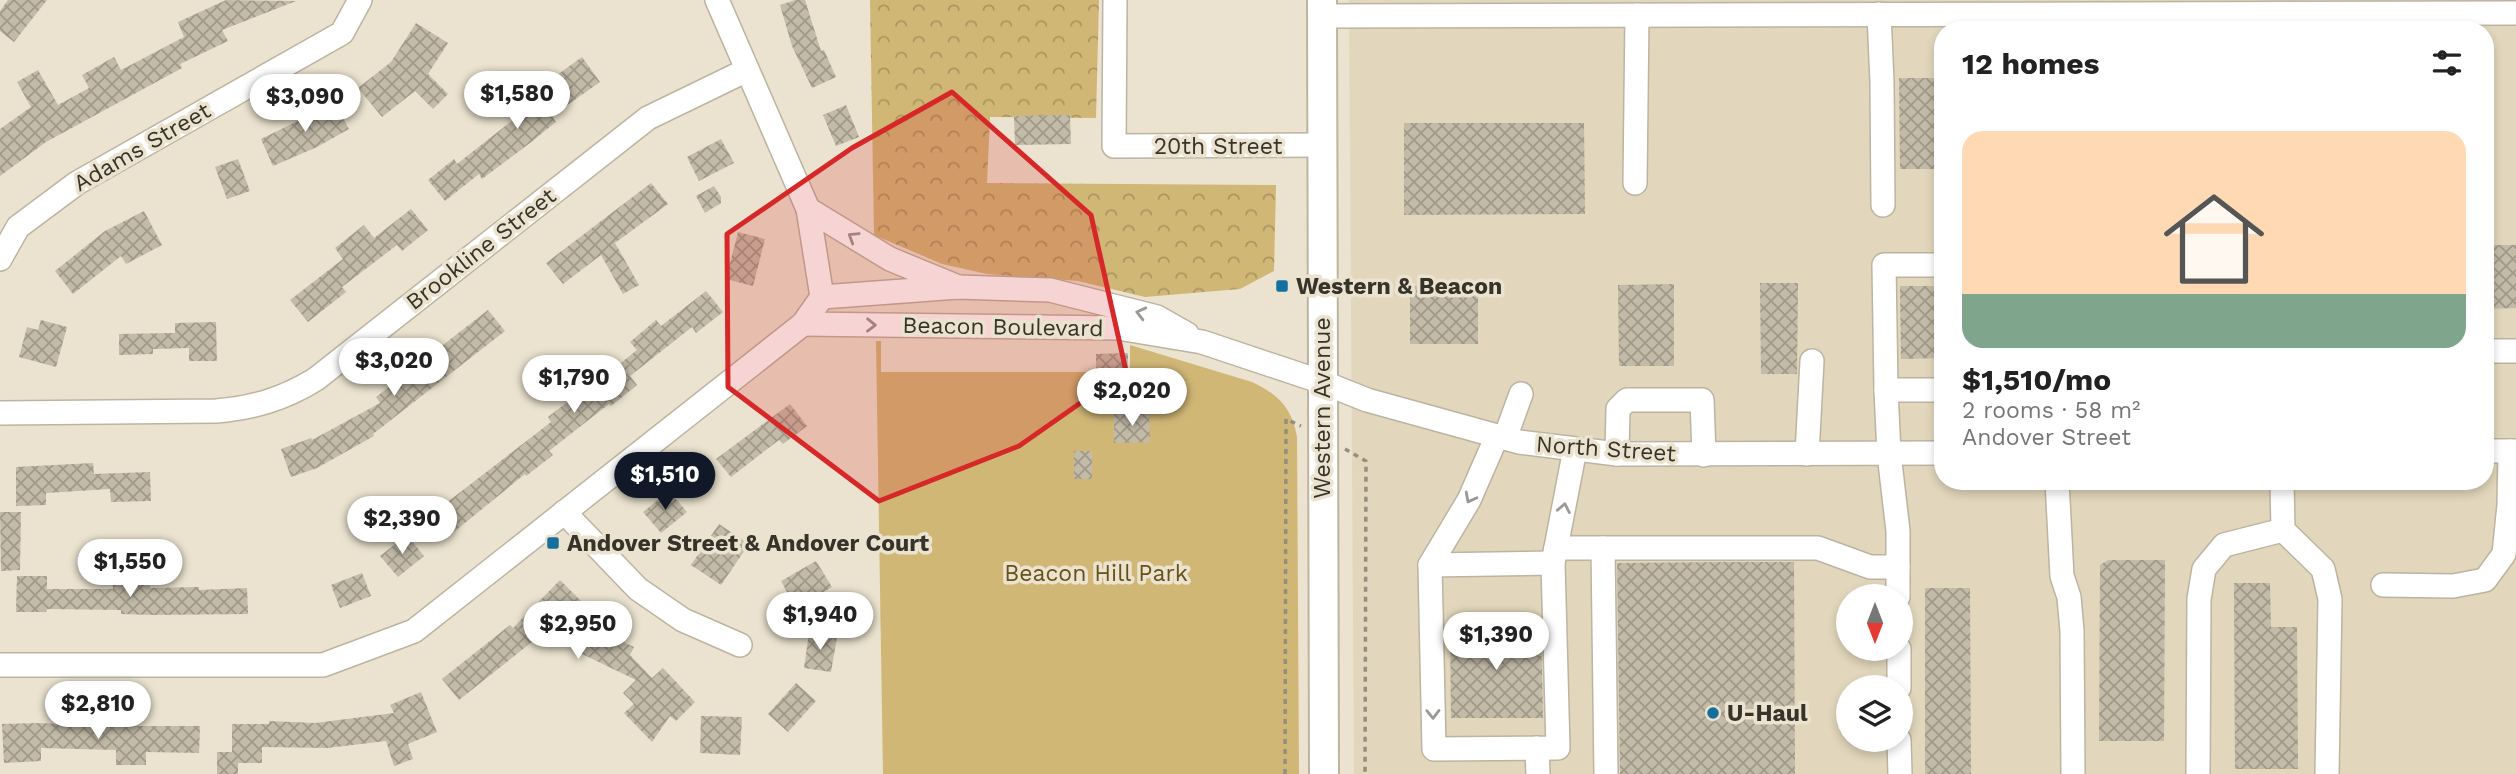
<!DOCTYPE html>
<html lang="en">
<head>
<meta charset="utf-8">
<style>
  body { margin:0; font-family:"Work Sans",sans-serif; background:#f2f2f2; color:#222; height:100vh; display:flex; flex-direction:column; font-size:26px; white-space:nowrap }
  * { box-sizing:border-box; margin:0 }
  p { font-size:23px; color:#767676 }
  .icon { flex:none; width:38px; height:38px; fill:none; stroke:currentColor; stroke-width:2; stroke-linecap:round; stroke-linejoin:round }
  .map { position:relative; flex:1; overflow:hidden }
  .panel { position:absolute; left:1934px; top:21px; width:560px; height:469px; display:flex; flex-direction:column; background:#fff; border-radius:28px; box-shadow:0 4px 10px #0003 }
  .panel>* { flex:none }
  .needle { width:46px; rotate:180deg }
  .buttons { position:absolute; left:1836px; top:584px; display:grid; gap:14px }
  .buttons a { display:grid; place-items:center; width:77px; height:77px; border-radius:50%; background:#fff; box-shadow:0 4px 10px #0003; font-size:35px }
  .price { position:absolute; translate:-50% -60px; padding:0 16px; border-radius:24px; background:#fff; color:#222; font-size:23px; line-height:46px; filter:drop-shadow(0 2px 4px #0008) }
  .price::after { content:''; position:absolute; left:50%; top:42px; width:21px; height:16px; margin-left:-10px; background:inherit; clip-path:polygon(0 0,100% 0,50% 100%) }
  .price.active { background:#111827; color:#fff }
  ul { padding:0; list-style:none }
  li { display:grid; align-content:center; gap:14px; height:371px; padding:0 28px }
  li+li { border-top:2px solid #e0e0e0 }
  li span { display:grid; place-items:center; height:217px; border-radius:21px; color:#555 }
  li>.icon { margin-inline-start:auto }
  span .icon { width:126px; height:126px; fill:#fffc; stroke-width:1 }
  li b { font-size:30px }
  h2 { display:flex; justify-content:space-between; align-items:center; height:84px; padding:0 28px; font-size:30px }
  .map>svg:first-child { display:block }
</style>
</head>
<body>
<div class="map">
<svg width="2516" height="774" viewBox="0 0 2516 774">
  <defs>
    <pattern id="forest-crowns" width="20" height="18" patternUnits="userSpaceOnUse" patternTransform="scale(1.75)"><rect width="20" height="18" fill="#d1b776"/><path d="M2 6a3 3 0 1 1 6 0M12 15a3 3 0 1 1 6 0" fill="none" stroke="#aa9561"/></pattern>
    <pattern id="building-cross-hatch" width="8" height="8" patternUnits="userSpaceOnUse" patternTransform="scale(1.75)"><rect width="8" height="8" fill="#c3bba8"/><path d="M0 0l8 8M0 8l8-8" fill="none" stroke="#9f9989"/></pattern>
  </defs>
  <rect width="100%" height="100%" fill="#ebe3cf"/>
  <path fill="#e2d7bc" fill-rule="evenodd" d="M1349,0H2516V774H1354ZM1942,30H2485V481H1942ZM1848,597H1900V649H1848ZM1848,688H1900V740H1848Z"/>
  <path fill="url(#forest-crowns)" d="M870,0H1099L1096,118L990,117L987,183L1276,185L1274,271L1240,289L1145,297L1078,281L987,274L942,264L874,235Z"/>
  <path fill="#d1b776" d="M876,341H881V372H1130V345L1252,382C1278,394 1292,408 1297,437L1299,774H883Z"/>
  <g fill="url(#building-cross-hatch)">
    <path d="M8,0H47L14,42L0,31V11Z"/>
    <path d="M226,0L296,1L222,30L228,41L180,64L182,68L46,142L0,176V129L31,107L17,82L38,70L58,105L89,88L82,75L114,57L121,70L184,37L178,22Z"/>
    <path d="M795,0H805L821,51L824,50L836,77L812,88L792,46L780,5Z"/>
    <path d="M416,23L448,43L428,74L448,94L433,109L415,91L382,117L358,88L391,62Z"/>
    <path d="M582,57L600,82L552,116L556,122L530,143L482,179L479,174L445,201L428,180L454,159L457,164L555,87L550,80Z"/>
    <path d="M1899,78H1942V169H1900Z"/>
    <path d="M332,99L349,129L317,147L273,166L261,139L308,116L307,114Z"/>
    <path d="M846,105L859,137L836,146L823,115Z"/>
    <path d="M1070,115L1071,144L1015,145L1014,116Z"/>
    <path d="M1404,123H1584L1585,214L1404,215Z"/>
    <path d="M721,139L734,163L699,181L687,157Z"/>
    <path d="M238,159L250,191L227,199L215,167Z"/>
    <path d="M651,183L668,204L615,243L639,285L623,294L601,255L563,284L546,263Z"/>
    <path d="M714,186L721,197V203L705,213L696,196Z"/>
    <path d="M411,209L428,230L402,251L397,245L342,287L346,292L308,322L290,300L343,259L335,248L364,225L374,238Z"/>
    <path d="M144,211L162,245L126,264L121,256L73,294L55,271L105,231Z"/>
    <path d="M738,232L765,239L753,286L726,279Z"/>
    <path d="M2485,245H2516V308L2485,309Z"/>
    <path d="M1760,283H1798L1797,374H1761Z"/>
    <path d="M1674,284V366H1619L1618,285Z"/>
    <rect x="1410" y="286" width="68" height="58"/>
    <path d="M1900,286H1942V358L1901,359Z"/>
    <path d="M706,291L723,312L696,333L692,327L630,376L637,385L611,406L609,404L549,451L553,455L526,476L525,474L449,536L432,514L551,422L548,417L574,397L576,399L637,350L630,342L656,320L661,326Z"/>
    <path d="M488,310L505,331L373,434L374,436L317,468L291,477L281,449L311,438L312,440L380,403L376,397Z"/>
    <path d="M41,320L67,327L56,367L19,357L27,327L38,330Z"/>
    <path d="M216,322L217,361H189V348L153,349V354L119,355V334L175,333V323Z"/>
    <path d="M1128,353V371H1096V354Z"/>
    <path d="M790,404L807,426L783,444L779,440L731,477L716,459Z"/>
    <path d="M1149,412L1150,442L1114,443V413Z"/>
    <rect x="1074" y="451" width="18" height="28"/>
    <path d="M93,463L94,474L150,472L151,501L111,502L110,489L46,493V505L16,506V467Z"/>
    <path d="M669,491L687,512L661,533L643,512Z"/>
    <path d="M0,512H21L20,570L1,571Z"/>
    <path d="M719,524L749,544L721,585L691,565Z"/>
    <path d="M407,535L424,556L398,577L380,556Z"/>
    <path d="M2108,560H2165L2164,741H2099L2100,565Z"/>
    <path d="M816,561L832,587L796,608L781,581Z"/>
    <path d="M1726,562H1794L1795,774H1620L1617,563Z"/>
    <path d="M362,573L371,596L340,608L331,585Z"/>
    <path d="M17,576H47V589H113V584L150,585V588L199,587V590L247,588L248,614L153,615L121,614V610L47,609L46,612H16Z"/>
    <path d="M560,580L592,612L582,622L634,647L630,655L652,678L663,668L695,702L676,721L670,716L652,742L624,713L634,704L623,693L636,680L580,653L585,643L561,618L538,640L537,638L459,700L442,679L510,625L513,628Z"/>
    <path d="M2234,583H2270L2271,627H2297L2298,769H2235Z"/>
    <path d="M1925,588H1970L1971,774H1925Z"/>
    <path d="M1541,626L1543,718H1451L1450,627Z"/>
    <path d="M809,633L837,637L831,672L804,668Z"/>
    <path d="M796,683L816,701L788,732L768,714Z"/>
    <path d="M421,692L437,732L408,744L413,759L394,766L386,741L327,748L262,747V763H238V774H217V752H232V724H269V721L315,723L394,713L390,705Z"/>
    <path d="M701,716L742,717L740,755L700,753Z"/>
    <path d="M39,723L98,726H200L199,753L146,752V765H116V750L41,748V761L4,763L2,724Z"/>
  </g>
  <g fill="none" stroke-linecap="round" stroke-linejoin="round">
    <defs>
      <g id="minor">
        <path d="M717,0L808,209L890,259L958,287"/>
        <path d="M1115,0L1114,146L1322,145"/>
        <path d="M1879,14L1882,82L1883,205"/>
        <path d="M1322,16L2516,13"/>
        <path d="M1635,183L1637,15"/>
        <path d="M0,259L18,227L77,183L342,33L360,0"/>
        <path d="M822,297L958,287L1050,290L1157,317L1187,334"/>
        <path d="M803,324L1118,328L1202,342L1322,382L1367,400L1519,442L1617,454L1942,453"/>
        <path d="M2485,351H2516"/>
        <path d="M1886,390L1884,265H1942"/>
        <path d="M0,413L216,411C253,408 284,399 316,379L648,118L747,70"/>
        <path d="M1497,436L1469,500L1430,565L1434,749L1558,748L1553,563L1575,449"/>
        <path d="M1505,438L1521,394"/>
        <path d="M2485,451H2516"/>
        <path d="M1617,454L1618,409L1627,400H1702L1704,455"/>
        <path d="M1807,454L1812,361"/>
        <path d="M2057,481L2062,576L2069,597L2072,631L2073,774"/>
        <path d="M2282,481L2283,530L2323,569L2330,599L2327,774"/>
        <path d="M564,512L638,589L683,620L740,645"/>
        <path d="M1556,548H1603"/>
        <path d="M1430,565L1553,563"/>
        <path d="M2383,585L2453,586L2485,580L2504,554L2509,505L2510,451"/>
        <path d="M1898,597V531L1889,454L1886,390H1942"/>
        <path d="M1899,649V688"/>
        <path d="M0,665H323L414,631L803,324L822,297L808,209"/>
        <path d="M1899,740L1900,774"/>
        <path d="M1537,748L1538,774"/>
        <path d="M1606,774L1603,548H1818L1870,567H1898"/>
        <path d="M2198,774L2199,599L2204,569L2224,545L2283,530"/>
      </g>
      <path id="major" d="M1322,0L1324,774"/>
    </defs>
    <use href="#minor" stroke="#bcb4a1" stroke-width="26"/>
    <use href="#major" stroke="#bcb4a1" stroke-width="32"/>
    <g stroke="#948e80" stroke-width="3.5" stroke-dasharray="5 5" stroke-linecap="butt">
      <path d="M1345,449L1366,461L1365,774"/>
      <path d="M1285,774L1286,419L1301,426"/>
    </g>
    <use href="#minor" stroke="#fff" stroke-width="23"/>
    <use href="#major" stroke="#fff" stroke-width="28"/>
  </g>
  <defs><path id="oneway-chevron" d="M-2-3.5L2.5 0L-2 3.5" fill="none" stroke-width="1.6" stroke-linecap="round" stroke-linejoin="round" transform="scale(1.75)"/></defs>
  <g stroke="#9a9995">
    <use href="#oneway-chevron" transform="translate(853 237) rotate(-148)"/>
    <use href="#oneway-chevron" transform="translate(1141 313) rotate(-166)"/>
    <use href="#oneway-chevron" transform="translate(871 325) rotate(1)"/>
    <use href="#oneway-chevron" transform="translate(1470 498) rotate(118)"/>
    <use href="#oneway-chevron" transform="translate(1564 508) rotate(-79)"/>
    <use href="#oneway-chevron" transform="translate(1433 714) rotate(89)"/>
  </g>
  <path fill="#d62828" fill-opacity="0.2" stroke="#d62828" stroke-width="5" stroke-linejoin="round" d="M952,92L1091,215L1126,371L1019,446L879,501L728,387L727,234L852,148Z"/>
  <g fill="#156f9e" stroke="#ebe3cf" stroke-width="2.5">
    <rect x="1275" y="279" width="14" height="14" rx="3.5"/>
    <rect x="546" y="536" width="14" height="14" rx="3.5"/>
    <circle cx="1713" cy="713" r="7"/>
  </g>
  <g text-anchor="middle" dominant-baseline="central" stroke-width="7" stroke-linejoin="round" paint-order="stroke">
    <g font-size="23" fill="#36332b" stroke="#ebe3cf">
      <text x="1218" y="146">20th Street</text>
      <text transform="translate(142 147) rotate(-30)">Adams Street</text>
      <text transform="translate(481 249) rotate(-38)">Brookline Street</text>
      <text transform="translate(1003 327) rotate(1)">Beacon Boulevard</text>
      <text transform="translate(1322 408) rotate(-90)">Western Avenue</text>
      <text transform="translate(1606 449) rotate(4)">North Street</text>
    </g>
    <g font-size="23" font-weight="bold" fill="#36332b" stroke="#ebe3cf" text-anchor="start">
      <text x="1296" y="286">Western &amp; Beacon</text>
      <text x="567" y="543">Andover Street &amp; Andover Court</text>
      <text x="1727" y="713">U-Haul</text>
    </g>
    <g font-size="23" fill="#665116" stroke="#ebe3cf">
      <text x="1096" y="573">Beacon Hill Park</text>
    </g>
  </g>
</svg>
<div class="buttons">
<a><svg class="needle" viewBox="-14 -14 28 28"><path d="M0-13l5 13h-10z" fill="#e53935"/><path d="M0 13l5-13h-10z" fill="#767676"/></svg></a>
<a><svg class="icon" aria-label="layers" viewBox="0 0 24 24"><path d="M12 4l9 5-9 5-9-5zM3 14l9 5 9-5"/></svg></a>
</div>
<b class="price" style="left:517px;top:131px">$1,580</b>
<b class="price" style="left:305px;top:134px">$3,090</b>
<b class="price" style="left:394px;top:398px">$3,020</b>
<b class="price" style="left:574px;top:415px">$1,790</b>
<b class="price" style="left:1132px;top:428px">$2,020</b>
<b class="price active" style="left:665px;top:512px">$1,510</b>
<b class="price" style="left:402px;top:556px">$2,390</b>
<b class="price" style="left:130px;top:599px">$1,550</b>
<b class="price" style="left:820px;top:652px">$1,940</b>
<b class="price" style="left:578px;top:661px">$2,950</b>
<b class="price" style="left:1496px;top:672px">$1,390</b>
<b class="price" style="left:98px;top:741px">$2,810</b>
<section class="panel">
<h2>12 homes<svg class="icon" aria-label="filters" viewBox="0 0 24 24"><path d="M4 7h16M4 17h16"/><circle cx="9" cy="7" r="2"/><circle cx="15" cy="17" r="2"/></svg></h2>
<ul>
<li><span style="background:linear-gradient(#ffd9b3 75%,#7fa58c 0)"><svg class="icon" aria-label="home" viewBox="0 0 24 24"><path d="M3 11l9-7 9 7M6 9v11h12V9"/></svg></span><div><b>$1,510/mo</b><p>2 rooms · 58 m²</p><p>Andover Street</p></div></li>
</ul>
</section>
</div>
</body>
</html>
